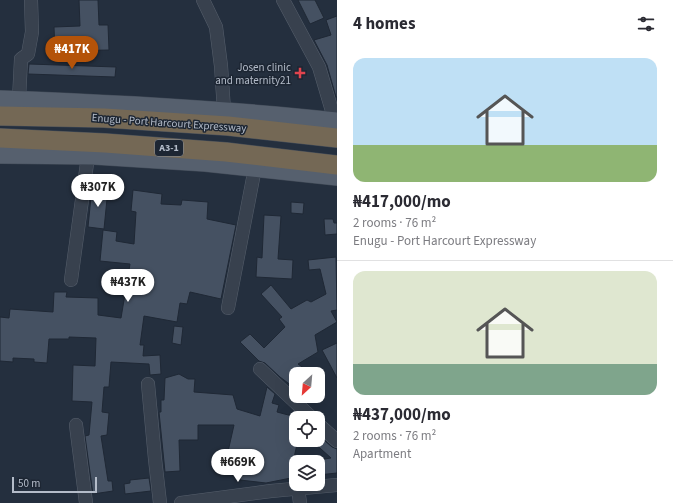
<!DOCTYPE html>
<html lang="en">
<head>
<meta charset="utf-8">
<style>
  body { margin:0; font-family:"Source Sans 3",sans-serif; background:#f7f7f7; color:#2b2b33; height:100vh; display:flex; flex-direction:column; font-size:15px; white-space:nowrap }
  * { box-sizing:border-box; margin:0 }
  p { font-size:13px; color:#7c7c81 }
  .icon { flex:none; width:22px; height:22px; fill:none; stroke:currentColor; stroke-width:2; stroke-linecap:round; stroke-linejoin:round }
  .map { position:relative; flex:1; overflow:hidden }
  .drawer { display:flex; flex-direction:column; background:#fff; width:336px }
  .drawer>* { flex:none }
  .needle { width:26px; rotate:206deg }
  .tools { position:absolute; left:289px; top:367px; display:grid; gap:8px }
  .tools a { display:grid; place-items:center; width:36px; height:36px; border-radius:8px; background:#fff; box-shadow:0 4px 16px #0002; font-size:20px }
  .scale { position:absolute; left:12px; bottom:10px; width:85px; box-sizing:border-box; padding-left:4px; border:2px solid #b4bcc9; border-top:0; font-size:11px; line-height:14px; white-space:nowrap; color:#b4bcc9; -webkit-text-stroke:3px #1d2633; paint-order:stroke }
  .price { position:absolute; translate:-50% -34px; padding:0 9px; border-radius:14px; background:#fff; color:#222; font-size:13px; line-height:26px; filter:drop-shadow(0 1px 2px #0008) }
  .price::after { content:''; position:absolute; left:50%; top:24px; width:12px; height:9px; margin-left:-6px; background:inherit; clip-path:polygon(0 0,100% 0,50% 100%) }
  .price.active { background:#b45309; color:#fff }
  ul { padding:0; list-style:none }
  li { display:grid; align-content:center; gap:8px; height:212px; padding:0 16px }
  li+li { border-top:1px solid #e1e1e2 }
  li span { display:grid; place-items:center; height:124px; border-radius:12px; color:#555 }
  li>.icon { margin-inline-start:auto }
  span .icon { width:72px; height:72px; fill:#fffc; stroke-width:1 }
  li b { font-size:17px }
  h2 { display:flex; justify-content:space-between; align-items:center; height:48px; padding:0 16px; font-size:17px }
  main { display:flex; flex:1; min-height:0 }
  .map>svg:first-child { display:block }
</style>
</head>
<body>
<main>
<div class="map">
<svg width="337" height="503" viewBox="0 0 337 503">
  <rect width="100%" height="100%" fill="#242f3e"/>
  <g fill="#455162" stroke="#1f2835">
    <path d="M79,0H98L99,25H108L109,50L55,51L54,27L80,26Z"/>
    <path d="M298,0H315L324,18L310,24Z"/>
    <path d="M337,16V97H336L327,65L314,40L331,35L326,20Z"/>
    <path d="M29,64L116,67L115,77L28,74Z"/>
    <path d="M92,187L108,189L104,229L88,227Z"/>
    <path d="M133,190L162,194L161,204L181,205L182,200L208,202L207,219L236,225L221,299L190,292L187,304L180,303L177,322L144,316L140,345H144L143,356L160,355L161,374L150,375L149,364L111,362L109,387H104L102,412L109,413L107,435L101,436L108,481H112L113,491L93,494L85,436L89,435L92,402L72,401L73,365L95,366L96,338L69,337V339H49L47,363L34,362V359L13,358V362L0,361V317L9,318L10,309L53,312L54,292H67L66,297L98,298V315L121,318L130,264L100,261L103,230L117,232L116,241L134,244L136,212L131,211Z"/>
    <path d="M291,202L304,203L303,214L291,213Z"/>
    <path d="M264,215L281,216L278,259L293,260L292,279L256,277L257,257L262,258Z"/>
    <path d="M324,219H333L334,223H337V234L325,235Z"/>
    <path d="M336,257L337,310L331,311L337,322L315,335L318,352L298,364L312,374H296V389L280,377L265,363L259,361L240,342L250,334L264,348L285,327L279,319L282,317L261,294L271,285L291,309L307,300L311,302L326,294L320,269L309,270L308,260Z"/>
    <path d="M174,326L183,327L181,345L172,343Z"/>
    <path d="M337,343V378L322,350Z"/>
    <path d="M179,374L188,379H195L194,392L233,395L237,409L260,416L267,387L275,394L272,403L279,405L277,412L296,417V440H298L293,462H296V477L266,483L240,480L239,459L227,456L234,425H198V440H179L180,471L165,472L159,412H161V400H164L165,378Z"/>
    <path d="M318,435L332,447L337,449V473L318,475V460L331,458L311,440H318Z"/>
    <path d="M149,478L151,491L125,494L124,484L130,483V480Z"/>
  </g>
  <g fill="none" stroke-linecap="round" stroke-linejoin="round">
    <defs>
      <g id="minor">
        <path d="M203,0L216,27L221,66L224,110"/>
        <path d="M283,0L319,67L335,121"/>
        <path d="M19,99L21,59L28,54L32,32L31,0"/>
        <path d="M71,280L88,156"/>
        <path d="M228,308L255,168"/>
        <path d="M260,369L312,418"/>
        <path d="M148,384L155,459L160,503"/>
        <path d="M318,424L337,441"/>
        <path d="M76,425L86,503"/>
        <path d="M298,488L300,503"/>
        <path d="M181,503L271,491L337,485"/>
      </g>
      <g id="major">
        <path d="M0,99C113,103 225,109 337,121"/>
        <path d="M0,155L94,156L205,163L337,177"/>
      </g>
      <g id="highway">
        <path d="M0,116L104,118L228,126L337,138"/>
        <path d="M0,138L105,143L226,152L337,165"/>
      </g>
    </defs>
    <use href="#minor" stroke="#565f6c" stroke-width="14"/>
    <use href="#major" stroke="#414a57" stroke-width="18"/>
    <use href="#highway" stroke="#434c59" stroke-width="20"/>
    <use href="#minor" stroke="#38414e" stroke-width="13"/>
    <use href="#major" stroke="#56606e" stroke-width="17"/>
    <use href="#highway" stroke="#746855" stroke-width="19"/>
  </g>
  <path fill="#e0444e" stroke="#1d2633" stroke-width="1.5" d="M298 67h4v4h4v4h-4v4h-4v-4h-4v-4h4z"/>
  <g text-anchor="middle" dominant-baseline="central" stroke-width="3" stroke-linejoin="round" paint-order="stroke">
    <rect fill="#1d2633" stroke="#878f9c" stroke-width="1" x="155" y="140" width="28" height="16" rx="3"/>
    <g font-size="10" font-weight="bold" fill="#b4bcc9">
      <text x="169" y="148">A3-1</text>
    </g>
    <g font-size="11" fill="#b4bcc9" stroke="#1d2633" text-anchor="end">
      <text x="291" y="67">Josen clinic<tspan x="291" dy="13">and maternity21</tspan></text>
    </g>
    <g font-size="11" fill="#b4bcc9" stroke="#1d2633">
      <text transform="translate(169 123) rotate(4)">Enugu - Port Harcourt Expressway</text>
    </g>
  </g>
</svg>
<div class="tools">
<a><svg class="needle" viewBox="-14 -14 28 28"><path d="M0-13l5 13h-10z" fill="#e53935"/><path d="M0 13l5-13h-10z" fill="#7c7c81"/></svg></a>
<a><svg class="icon" aria-label="locate" viewBox="0 0 24 24"><circle cx="12" cy="12" r="6"/><path d="M12 2v4M12 18v4M2 12h4M18 12h4"/></svg></a>
<a><svg class="icon" aria-label="layers" viewBox="0 0 24 24"><path d="M12 4l9 5-9 5-9-5zM3 14l9 5 9-5"/></svg></a>
</div>
<div class="scale">50 m</div>
<b class="price active" style="left:72px;top:70px">₦417K</b>
<b class="price" style="left:98px;top:208px">₦307K</b>
<b class="price" style="left:128px;top:303px">₦437K</b>
<b class="price" style="left:238px;top:483px">₦669K</b>
</div>
<section class="drawer">
<h2>4 homes<svg class="icon" aria-label="filters" viewBox="0 0 24 24"><path d="M4 7h16M4 17h16"/><circle cx="9" cy="7" r="2"/><circle cx="15" cy="17" r="2"/></svg></h2>
<ul>
<li><span style="background:linear-gradient(#bfe0f5 70%,#8fb573 0)"><svg class="icon" aria-label="home" viewBox="0 0 24 24"><path d="M3 11l9-7 9 7M6 9v11h12V9"/></svg></span><div><b>₦417,000/mo</b><p>2 rooms · 76 m²</p><p>Enugu - Port Harcourt Expressway</p></div></li>
<li><span style="background:linear-gradient(#dfe7d0 75%,#7fa58c 0)"><svg class="icon" aria-label="home" viewBox="0 0 24 24"><path d="M3 11l9-7 9 7M6 9v11h12V9"/></svg></span><div><b>₦437,000/mo</b><p>2 rooms · 76 m²</p><p>Apartment</p></div></li>
</ul>
</section>
</main>
</body>
</html>
